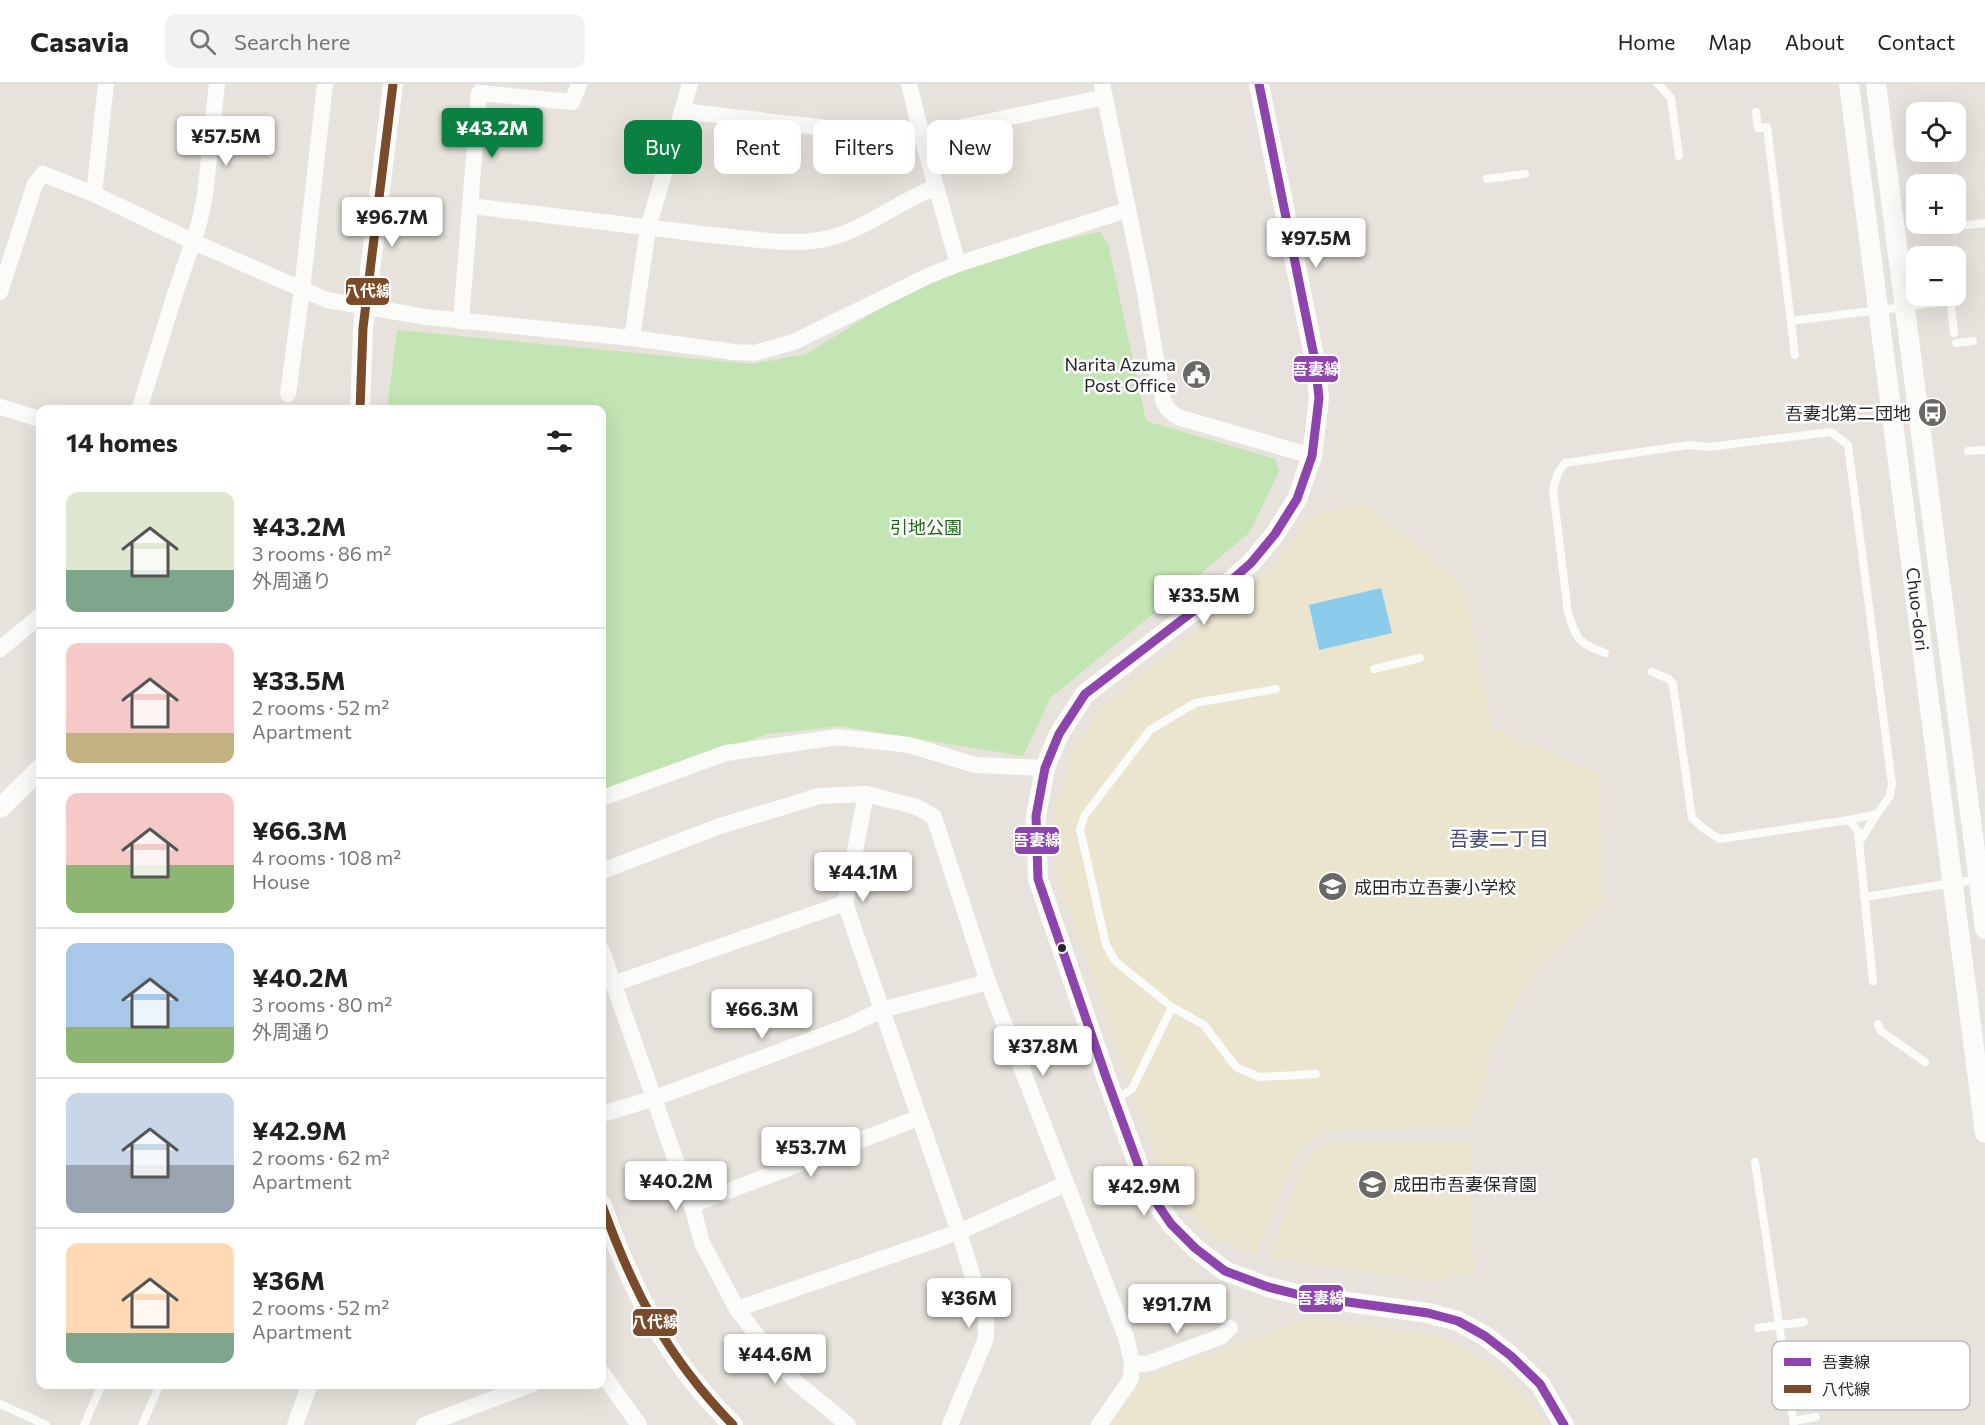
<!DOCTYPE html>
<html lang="en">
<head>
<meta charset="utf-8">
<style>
  body { margin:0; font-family:Commissioner,"Noto Sans JP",sans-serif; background:#f2f2f2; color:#222; height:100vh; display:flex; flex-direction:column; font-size:22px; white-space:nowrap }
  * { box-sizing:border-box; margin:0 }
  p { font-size:20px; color:#767676 }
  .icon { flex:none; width:33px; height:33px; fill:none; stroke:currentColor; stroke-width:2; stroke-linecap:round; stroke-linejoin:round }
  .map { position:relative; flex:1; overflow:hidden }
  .side { position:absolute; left:36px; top:321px; width:570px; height:984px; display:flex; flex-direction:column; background:#fff; border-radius:12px; box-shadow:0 6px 24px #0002 }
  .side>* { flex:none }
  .guide { position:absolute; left:624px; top:36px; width:570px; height:54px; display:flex; gap:12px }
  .fabs { position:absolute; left:1906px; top:18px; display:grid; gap:12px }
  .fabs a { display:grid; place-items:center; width:60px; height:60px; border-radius:12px; background:#fff; box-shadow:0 6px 24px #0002; font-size:30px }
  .price { position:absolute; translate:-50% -51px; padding:0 14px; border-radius:6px; background:#fff; color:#222; font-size:20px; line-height:39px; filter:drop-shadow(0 2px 3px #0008) }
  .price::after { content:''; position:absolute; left:50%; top:36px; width:18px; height:14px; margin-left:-9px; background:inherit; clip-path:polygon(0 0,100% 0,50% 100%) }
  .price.on { background:#0b8043; color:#fff }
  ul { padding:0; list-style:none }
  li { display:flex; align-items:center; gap:18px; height:150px; padding:0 30px }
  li+li { border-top:2px solid #e0e0e0 }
  li span { display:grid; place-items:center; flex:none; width:168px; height:120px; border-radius:12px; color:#555 }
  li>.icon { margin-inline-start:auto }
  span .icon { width:72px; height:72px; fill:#fffc; stroke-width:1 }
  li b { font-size:26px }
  h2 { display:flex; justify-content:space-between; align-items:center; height:72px; padding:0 30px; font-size:26px }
  .chip { padding:0 21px; border-radius:12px; background:#fff; box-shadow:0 6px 24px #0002; font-size:21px; line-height:54px }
  .chip.on { background:#0b8043; color:#fff }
  header { display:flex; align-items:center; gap:36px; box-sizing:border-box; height:84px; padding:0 30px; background:#fff; border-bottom:2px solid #e0e0e0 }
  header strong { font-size:28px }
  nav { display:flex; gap:33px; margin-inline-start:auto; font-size:21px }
  .search { width:420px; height:54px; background:#f2f2f2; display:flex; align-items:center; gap:15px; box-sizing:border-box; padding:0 21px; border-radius:12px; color:#767676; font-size:22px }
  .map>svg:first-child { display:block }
</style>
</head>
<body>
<header>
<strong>Casavia</strong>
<div class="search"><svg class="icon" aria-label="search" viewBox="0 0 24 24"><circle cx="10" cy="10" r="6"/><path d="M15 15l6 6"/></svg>Search here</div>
<nav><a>Home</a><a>Map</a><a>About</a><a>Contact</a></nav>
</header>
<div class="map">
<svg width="1985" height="1341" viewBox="0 0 1985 1341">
  <rect width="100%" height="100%" fill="#e7e3dc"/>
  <g fill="#ebe4cf">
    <path d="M1365,419L1464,501L1493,644L1600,689L1605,817L1532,891L1495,957L1471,1043L1332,1046L1316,1052L1296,1069L1256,1171L1214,1154L1183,1125L1158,1079L1056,788L1053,729L1072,670L1099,625L1273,483L1310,431Z"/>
    <path d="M1332,1058H1472V1167L1477,1186L1437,1198L1269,1174L1301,1084L1312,1069Z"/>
    <path d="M1310,1234L1441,1252L1491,1280L1516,1304L1542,1335L1544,1341H1105L1133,1297Z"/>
  </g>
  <path fill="#c3e4b3" d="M1100,148L1108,159L1146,337L1275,375L1279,387L1250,448L1154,529L1051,613L1023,672L840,642L768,650L602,707V326H387L397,246L752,280L806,270L917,202L997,171Z"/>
  <path fill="#8bcbec" d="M1381,504L1392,549L1319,566L1309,521Z"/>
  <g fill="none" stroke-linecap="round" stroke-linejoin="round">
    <g stroke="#fbfbfa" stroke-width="8">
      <path d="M1658,0L1671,14L1679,72"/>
      <path d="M1756,28L1758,44L1767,43L1795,271"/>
      <path d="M1487,95L1525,90"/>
      <path d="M1942,144L1985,139"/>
      <path d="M1950,212L1954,249"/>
      <path d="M1791,237L1951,217"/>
      <path d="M1956,259L1973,257"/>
      <path d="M1968,367L1985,366"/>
      <path d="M1605,569C1578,559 1577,556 1568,529L1553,405L1558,389L1565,379L1689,361L1709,363L1831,348L1848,361L1892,700L1890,712L1877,730L1849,736L1719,755L1703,744L1692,734L1673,600L1669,595L1652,588"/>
      <path d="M1374,585L1420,574"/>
      <path d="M1276,605L1195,619L1150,646L1085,731L1080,745L1106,861L1115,877L1172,923L1204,941L1236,983L1259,993L1316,990"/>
      <path d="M1849,736L1858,747L1873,897"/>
      <path d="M1860,757L1877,730"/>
      <path d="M1864,813L1979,795"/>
      <path d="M1878,940L1881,947L1925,978"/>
      <path d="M1115,1016L1132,1005L1172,923"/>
      <path d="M1755,1078L1794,1341"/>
      <path d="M1758,1244L1804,1238"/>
      <path d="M0,1320L46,1341"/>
      <path d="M1793,1337L1816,1333"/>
      <path d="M84,1341L102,1300"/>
      <path d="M142,1341L160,1300"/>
    </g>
    <g stroke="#fbfbfa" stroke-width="16">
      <path d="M909,0L922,53L958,180"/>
      <path d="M1102,0L1143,198L1163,316C1167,325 1171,330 1181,334L1312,372"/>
      <path d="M682,27L911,54L1105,13"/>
      <path d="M94,110L106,0"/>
      <path d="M471,122C551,132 631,142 711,151C748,154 797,164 833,153C870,142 900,117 936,103"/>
      <path d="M0,208L35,100L43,90L94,110L194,158L327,216L426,233L632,254L734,268L754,269L794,258L928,192L958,180L1127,126"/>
      <path d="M461,237L479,9L572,18L579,0"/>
      <path d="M632,254L648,144L690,0"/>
      <path d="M288,310L302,205L325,0"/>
      <path d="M0,323L40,335"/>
      <path d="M139,326L175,210L199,140L205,111L217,0"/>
      <path d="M0,565L40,532"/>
      <path d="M866,710L845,819L959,1148L986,1235V1254L950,1341"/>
      <path d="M602,714L726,669L838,653L909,661L975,681L1045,684"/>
      <path d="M602,787L720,742L819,712L866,710L917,723L934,733L988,898L1126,1253L1132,1279L1131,1295L1099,1341"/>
      <path d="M602,867L693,1125L702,1159L737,1225L767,1265L797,1299L848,1341"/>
      <path d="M613,900L845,819"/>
      <path d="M602,1030L655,1014L851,941L881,926L988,898"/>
      <path d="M692,1121L918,1034"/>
      <path d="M737,1225L959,1148L1065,1100"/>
      <path d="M1132,1279L1147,1280L1220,1253L1230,1244"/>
      <path d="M602,1289L639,1341"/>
      <path d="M295,1341L310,1300"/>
      <path d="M424,1341L532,1300"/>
    </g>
    <g stroke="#fbfbfa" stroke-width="20">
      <path d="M1259,0L1315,277L1319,314L1312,372L1297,415L1275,450L1251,479L1217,509L1085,610L1059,650L1045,684L1036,732L1038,795L1106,993L1147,1105L1171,1140L1195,1164L1225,1187L1268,1203L1304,1212L1428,1229L1458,1237L1485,1252L1511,1272L1540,1300L1564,1341"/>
      <path d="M1849,0L1985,1049"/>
      <path d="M1876,0L1985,845"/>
      <path d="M360,326L363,244L393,0"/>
      <path d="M0,724L40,685"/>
      <path d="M602,1121C631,1205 668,1278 733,1341"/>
    </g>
    <defs>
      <path id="bus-1" d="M1259,0L1315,277L1319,314L1312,372L1297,415L1275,450L1251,479L1217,509L1085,610L1059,650L1045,684L1036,732L1038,795L1106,993L1147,1105L1171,1140L1195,1164L1225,1187L1268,1203L1304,1212L1428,1229L1458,1237L1485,1252L1511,1272L1540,1300L1564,1341"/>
      <g id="bus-2">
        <path d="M360,326L363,244L393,0"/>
        <path d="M602,1121C634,1209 667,1273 733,1341"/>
      </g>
    </defs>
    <use href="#bus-1" stroke="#fff" stroke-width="14"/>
    <use href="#bus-2" stroke="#fff" stroke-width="14"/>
    <use href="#bus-1" stroke="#8e44ad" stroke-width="9"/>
    <use href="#bus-2" stroke="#7a4b2a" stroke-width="9"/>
  </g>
  <defs>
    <symbol id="civic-disc" viewBox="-11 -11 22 22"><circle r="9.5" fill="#6a6966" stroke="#fff"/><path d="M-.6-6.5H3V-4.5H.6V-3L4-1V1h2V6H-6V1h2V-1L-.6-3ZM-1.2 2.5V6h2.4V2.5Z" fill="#fff"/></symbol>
    <symbol id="bus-disc" viewBox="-11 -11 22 22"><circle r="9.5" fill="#6a6966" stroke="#fff"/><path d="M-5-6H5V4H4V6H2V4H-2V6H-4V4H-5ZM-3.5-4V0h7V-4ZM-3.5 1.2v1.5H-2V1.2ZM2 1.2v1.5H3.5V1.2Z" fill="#fff"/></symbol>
    <symbol id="school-disc" viewBox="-11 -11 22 22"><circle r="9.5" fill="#6a6966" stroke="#fff"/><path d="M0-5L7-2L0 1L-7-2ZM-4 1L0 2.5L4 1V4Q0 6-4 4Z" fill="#fff"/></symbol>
  </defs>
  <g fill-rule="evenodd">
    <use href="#civic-disc" x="1180" y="274" width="33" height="33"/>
    <use href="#bus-disc" x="1916" y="312" width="33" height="33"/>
    <use href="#school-disc" x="1316" y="786" width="33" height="33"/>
    <use href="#school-disc" x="1356" y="1084" width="33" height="33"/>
  </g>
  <circle fill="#272727" stroke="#fff" stroke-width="2" cx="1062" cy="864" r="5"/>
  <g text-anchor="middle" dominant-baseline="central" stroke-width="5" stroke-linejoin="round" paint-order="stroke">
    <g font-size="18" fill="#272727" stroke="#fff" text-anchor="end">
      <text x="1176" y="280">Narita Azuma<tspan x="1176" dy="21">Post Office</tspan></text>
      <text x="1911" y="329">吾妻北第二団地</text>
      <text x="1354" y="803" text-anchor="start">成田市立吾妻小学校</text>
      <text x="1393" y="1100" text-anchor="start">成田市吾妻保育園</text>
    </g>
    <g font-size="18" fill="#1f6616" stroke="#fff">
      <text x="926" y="443">引地公園</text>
    </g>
    <g font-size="18" fill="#272727" stroke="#fff">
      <text transform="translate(1918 525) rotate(83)">Chuo-dori</text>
    </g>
    <g font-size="20" fill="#464b79" stroke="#fff">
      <text x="1499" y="754">吾妻二丁目</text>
    </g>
  </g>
  <rect x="1772" y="1257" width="198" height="69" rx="9" fill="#fff" stroke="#bebebe" stroke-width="1.5"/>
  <rect x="1784" y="1274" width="27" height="8" fill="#8e44ad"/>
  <rect x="1784" y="1301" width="27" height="8" fill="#7a4b2a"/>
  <g font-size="16" fill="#272727">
    <text x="1822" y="1284">吾妻線</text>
    <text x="1822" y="1311">八代線</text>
  </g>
  <g stroke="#fff" stroke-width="2">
    <rect x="345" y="193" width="45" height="29" rx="6" fill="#7a4b2a"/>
    <rect x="1293" y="271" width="46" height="28" rx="6" fill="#8e44ad"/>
    <rect x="1014" y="742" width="46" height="29" rx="6" fill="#8e44ad"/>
    <rect x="1298" y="1200" width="46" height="29" rx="6" fill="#8e44ad"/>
    <rect x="632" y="1224" width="46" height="29" rx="6" fill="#7a4b2a"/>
  </g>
  <g font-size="16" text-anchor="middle" font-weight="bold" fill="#fff">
    <text x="368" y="213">八代線</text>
    <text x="1316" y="291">吾妻線</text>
    <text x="1037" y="762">吾妻線</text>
    <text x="1321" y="1220">吾妻線</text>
    <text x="655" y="1244">八代線</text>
  </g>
</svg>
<div class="fabs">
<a><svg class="icon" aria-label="locate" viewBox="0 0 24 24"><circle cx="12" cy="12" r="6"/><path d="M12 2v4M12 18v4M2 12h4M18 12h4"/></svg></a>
<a>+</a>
<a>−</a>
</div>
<b class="price on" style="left:492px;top:75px">¥43.2M</b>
<b class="price" style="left:226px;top:83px">¥57.5M</b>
<b class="price" style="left:392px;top:164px">¥96.7M</b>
<b class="price" style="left:1316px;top:185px">¥97.5M</b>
<b class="price" style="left:1204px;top:542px">¥33.5M</b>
<b class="price" style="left:863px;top:819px">¥44.1M</b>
<b class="price" style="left:762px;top:956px">¥66.3M</b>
<b class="price" style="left:1043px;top:993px">¥37.8M</b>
<b class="price" style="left:811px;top:1094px">¥53.7M</b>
<b class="price" style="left:676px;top:1128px">¥40.2M</b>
<b class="price" style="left:1144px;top:1133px">¥42.9M</b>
<b class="price" style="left:969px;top:1245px">¥36M</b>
<b class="price" style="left:1177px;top:1251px">¥91.7M</b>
<b class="price" style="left:775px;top:1301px">¥44.6M</b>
<div class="guide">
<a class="chip on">Buy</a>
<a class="chip">Rent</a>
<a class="chip">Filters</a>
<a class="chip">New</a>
</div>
<section class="side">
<h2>14 homes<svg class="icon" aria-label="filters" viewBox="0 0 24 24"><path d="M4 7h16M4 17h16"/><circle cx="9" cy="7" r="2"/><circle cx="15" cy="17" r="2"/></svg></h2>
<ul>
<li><span style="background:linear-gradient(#dfe7d0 65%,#7fa58c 0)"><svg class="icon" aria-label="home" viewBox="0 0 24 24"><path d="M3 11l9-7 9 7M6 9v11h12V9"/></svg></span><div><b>¥43.2M</b><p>3 rooms · 86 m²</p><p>外周通り</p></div></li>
<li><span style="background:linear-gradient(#f6c9c9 75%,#c2b280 0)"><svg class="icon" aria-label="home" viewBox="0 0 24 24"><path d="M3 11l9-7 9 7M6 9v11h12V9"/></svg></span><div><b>¥33.5M</b><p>2 rooms · 52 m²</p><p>Apartment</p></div></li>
<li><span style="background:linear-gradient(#f6c9c9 60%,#8fb573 0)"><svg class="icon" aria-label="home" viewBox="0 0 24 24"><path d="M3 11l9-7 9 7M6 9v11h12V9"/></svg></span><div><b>¥66.3M</b><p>4 rooms · 108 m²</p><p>House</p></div></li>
<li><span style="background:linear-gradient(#a9c7e8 70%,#8fb573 0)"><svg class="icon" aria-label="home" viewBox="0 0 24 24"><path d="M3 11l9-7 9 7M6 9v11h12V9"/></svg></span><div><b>¥40.2M</b><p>3 rooms · 80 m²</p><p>外周通り</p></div></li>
<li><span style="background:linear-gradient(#c9d6e8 60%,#9aa5b1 0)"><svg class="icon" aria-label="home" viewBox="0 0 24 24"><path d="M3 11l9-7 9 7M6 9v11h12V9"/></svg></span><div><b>¥42.9M</b><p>2 rooms · 62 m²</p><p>Apartment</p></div></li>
<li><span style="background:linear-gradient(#ffd9b3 75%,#7fa58c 0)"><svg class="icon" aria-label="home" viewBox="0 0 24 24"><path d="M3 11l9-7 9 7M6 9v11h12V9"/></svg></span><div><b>¥36M</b><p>2 rooms · 52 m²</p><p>Apartment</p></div></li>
</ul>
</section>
</div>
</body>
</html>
